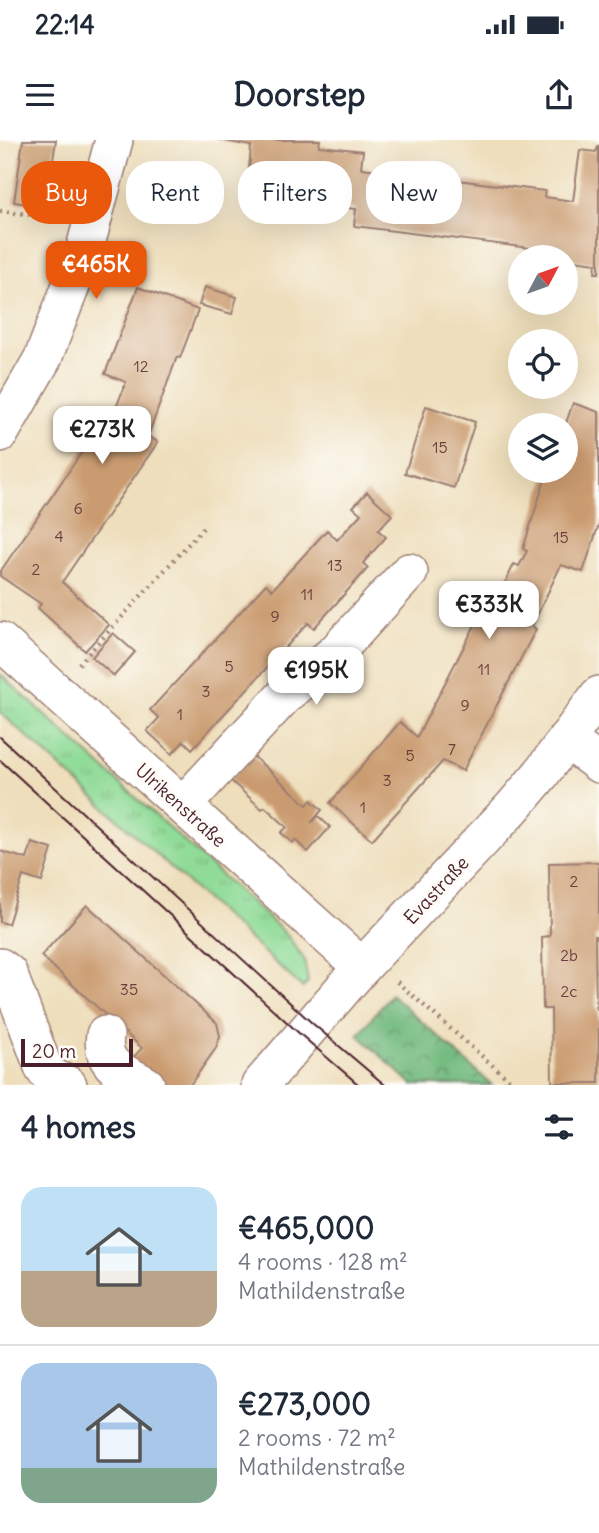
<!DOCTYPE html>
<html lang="en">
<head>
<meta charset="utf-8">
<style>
  body { margin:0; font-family:Delius,sans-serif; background:#f6f6f7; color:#1f2937; height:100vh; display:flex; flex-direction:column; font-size:26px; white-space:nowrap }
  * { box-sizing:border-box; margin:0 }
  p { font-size:23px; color:#747a83 }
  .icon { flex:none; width:38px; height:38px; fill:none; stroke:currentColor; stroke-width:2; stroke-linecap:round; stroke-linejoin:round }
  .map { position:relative; height:945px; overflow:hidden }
  .panel { display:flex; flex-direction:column; background:#fff; flex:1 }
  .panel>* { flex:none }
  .banner { position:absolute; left:21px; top:21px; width:558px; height:63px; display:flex; gap:14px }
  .needle { width:46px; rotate:49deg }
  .tools { position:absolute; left:508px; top:105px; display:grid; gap:14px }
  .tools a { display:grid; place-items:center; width:70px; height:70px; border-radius:50%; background:#fff; box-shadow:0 7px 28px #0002; font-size:35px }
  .scale { position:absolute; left:21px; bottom:18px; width:112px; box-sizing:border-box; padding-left:7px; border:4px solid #4a1f2b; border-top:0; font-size:19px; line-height:24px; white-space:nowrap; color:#4a1f2b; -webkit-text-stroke:5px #fdfcf7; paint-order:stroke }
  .price { position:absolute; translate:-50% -60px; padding:0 16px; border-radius:14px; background:#fff; color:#222; font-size:23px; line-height:46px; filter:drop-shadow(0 2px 4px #0008) }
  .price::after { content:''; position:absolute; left:50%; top:42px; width:21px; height:16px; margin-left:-10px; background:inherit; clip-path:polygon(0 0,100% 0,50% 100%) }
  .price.active { background:#ea580c; color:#fff }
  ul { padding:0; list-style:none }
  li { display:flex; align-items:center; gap:21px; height:175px; padding:0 21px }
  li+li { border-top:2px solid #e0e1e3 }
  li span { display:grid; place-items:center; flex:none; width:196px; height:140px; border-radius:21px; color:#555 }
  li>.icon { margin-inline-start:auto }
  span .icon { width:84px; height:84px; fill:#fffc; stroke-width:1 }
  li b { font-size:30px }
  h2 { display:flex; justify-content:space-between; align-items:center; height:84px; padding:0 21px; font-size:30px }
  .tag { padding:0 24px; border-radius:28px; background:#fff; box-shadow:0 7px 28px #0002; font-size:24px; line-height:63px }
  .tag.active { background:#ea580c; color:#fff }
  .status { display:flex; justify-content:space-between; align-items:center; height:49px; padding:0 35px; background:#fff; direction:ltr }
  .status svg { height:19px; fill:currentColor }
  header { display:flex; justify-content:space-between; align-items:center; height:91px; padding:0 21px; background:#fff; font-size:32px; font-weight:700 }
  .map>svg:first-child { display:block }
</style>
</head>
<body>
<div class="status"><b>22:14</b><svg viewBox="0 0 49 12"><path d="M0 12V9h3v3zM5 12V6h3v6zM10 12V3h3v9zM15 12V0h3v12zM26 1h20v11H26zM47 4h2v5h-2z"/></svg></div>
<header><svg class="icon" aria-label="menu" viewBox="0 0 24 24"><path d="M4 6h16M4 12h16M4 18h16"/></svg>Doorstep<svg class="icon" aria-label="share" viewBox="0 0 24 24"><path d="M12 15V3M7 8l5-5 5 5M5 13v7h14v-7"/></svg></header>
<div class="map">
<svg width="599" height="945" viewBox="0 0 599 945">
  <defs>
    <pattern id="grass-tufts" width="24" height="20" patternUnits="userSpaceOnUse" patternTransform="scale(1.75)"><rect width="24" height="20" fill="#90db97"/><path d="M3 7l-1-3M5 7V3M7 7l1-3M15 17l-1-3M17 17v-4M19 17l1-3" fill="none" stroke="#7ebc82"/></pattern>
    <pattern id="forest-crowns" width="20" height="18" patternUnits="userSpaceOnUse" patternTransform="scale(1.75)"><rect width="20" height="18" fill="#74bb80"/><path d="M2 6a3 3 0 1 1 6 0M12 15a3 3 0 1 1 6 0" fill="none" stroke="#619769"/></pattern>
  </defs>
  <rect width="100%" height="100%" fill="#fdfcf7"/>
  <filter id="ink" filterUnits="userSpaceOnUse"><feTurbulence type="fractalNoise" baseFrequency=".0143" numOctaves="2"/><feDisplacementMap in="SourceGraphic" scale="14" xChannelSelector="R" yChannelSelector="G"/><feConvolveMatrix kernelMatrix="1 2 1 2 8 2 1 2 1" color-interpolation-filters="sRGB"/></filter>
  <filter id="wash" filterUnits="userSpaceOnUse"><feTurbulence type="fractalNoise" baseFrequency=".00686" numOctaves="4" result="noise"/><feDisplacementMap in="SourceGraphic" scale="28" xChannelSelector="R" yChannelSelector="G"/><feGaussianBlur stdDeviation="1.57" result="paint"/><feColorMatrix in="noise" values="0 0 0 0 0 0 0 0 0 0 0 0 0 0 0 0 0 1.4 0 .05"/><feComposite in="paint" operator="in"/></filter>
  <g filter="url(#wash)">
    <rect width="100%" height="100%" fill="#eedebb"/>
    <path fill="url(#grass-tufts)" stroke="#6d7d61" stroke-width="2" d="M0,534L286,794L304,819L308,842L303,848L0,572Z"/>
    <path fill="url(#forest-crowns)" stroke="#5f6d56" stroke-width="2" d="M391,854L492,945H413L358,895Z"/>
    <g id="blocks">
      <g fill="#ca9b6f">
        <path d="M23,0H56L46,67L14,62Z"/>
        <path d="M219,0H320L319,6L363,11L361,28L545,51L544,57L573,61L580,10L596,12L599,5V133H595L596,123L537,115V109L354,86L356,69L296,61L299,36L249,30L251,6Z"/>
        <path d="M138,147L198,170L180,218L177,217L148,296L158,302L62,442L109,485L85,511L38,468L41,464L0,436V432L110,271L114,273L126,242L105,234Z"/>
        <path d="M205,147L237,157L232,174L199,165Z"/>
        <path d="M573,263L599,272V384L583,432L561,425L532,486L536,489L463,631L443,621L372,700L330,663L400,582L417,597L486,464L494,467L514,424L519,426L527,411L523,409L546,336L549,337L551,331H565V286Z"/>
        <path d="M426,266L475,282L454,348L405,333Z"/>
        <path d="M367,352L392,375L378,390L386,397L363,423L368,428L314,488L308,483L192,609L184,601L172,614L147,591L159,578L150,570L266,444L272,450L327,390L337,400L361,374L353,367Z"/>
        <path d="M113,493L135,512L114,536L92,517Z"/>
        <path d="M252,615L307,665L311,660L322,670L311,683L318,676L330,687L308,712L295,700L293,703L281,693L287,687L265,667L262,669L230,640Z"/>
        <path d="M32,703L52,709L42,742L23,736L8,784L0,782V711L27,719Z"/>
        <path d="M599,722V796H595L596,869H599V943H552L551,869H543L542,797L550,796L549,723Z"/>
        <path d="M87,765L217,883L220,896L216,908L190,945H165L130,921L142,908L41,816Z"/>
      </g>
    </g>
  </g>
  <g filter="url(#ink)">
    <use href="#blocks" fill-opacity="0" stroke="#9c7e73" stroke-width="2"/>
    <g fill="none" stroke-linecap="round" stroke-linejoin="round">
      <defs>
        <g id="minor">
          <path d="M0,293L43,218L84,112L114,0"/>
          <path d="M0,501L362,827"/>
          <path d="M566,599L599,624"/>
          <path d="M182,666L285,555L337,511L409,432"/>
          <path d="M0,827L8,833L44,929L49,935L68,945"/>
          <path d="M105,895C100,926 123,932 146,945"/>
          <path d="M260,945L362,827L513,667L541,634L599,555"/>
        </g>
      </defs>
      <use href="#minor" stroke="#9c7e73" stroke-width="40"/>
      <g stroke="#9c7e73" stroke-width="4.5" stroke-dasharray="2 5" stroke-linecap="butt">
        <path d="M0,71L57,78"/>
        <path d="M79,524L203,388"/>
        <path d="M397,842L515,945"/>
      </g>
      <use href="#minor" stroke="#fff" stroke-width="37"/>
      <g stroke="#4a1f2b" stroke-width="2">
        <path d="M0,597L312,883L385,945"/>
        <path d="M0,620L301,895L359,945"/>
      </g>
    </g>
  </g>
  <g text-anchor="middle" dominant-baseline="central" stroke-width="7" stroke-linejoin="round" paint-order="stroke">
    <g font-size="16" fill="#6a3e3c">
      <text x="141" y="226">12</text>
      <text x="440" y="307">15</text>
      <text x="78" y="368">6</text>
      <text x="59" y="396">4</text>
      <text x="561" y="397">15</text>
      <text x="335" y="425">13</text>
      <text x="36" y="429">2</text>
      <text x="307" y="454">11</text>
      <text x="275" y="476">9</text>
      <text x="229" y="526">5</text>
      <text x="484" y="529">11</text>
      <text x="206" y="551">3</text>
      <text x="465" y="565">9</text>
      <text x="180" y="574">1</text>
      <text x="452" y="609">7</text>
      <text x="410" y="615">5</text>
      <text x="387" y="640">3</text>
      <text x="363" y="667">1</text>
      <text x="574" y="741">2</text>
      <text x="569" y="815">2b</text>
      <text x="129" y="849">35</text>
      <text x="569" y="851">2c</text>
    </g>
    <g font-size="19" fill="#4a1f2b" stroke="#fdfcf7">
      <text transform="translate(181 665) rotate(42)">Ulrikenstraße</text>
      <text transform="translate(436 750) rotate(-47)">Evastraße</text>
    </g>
  </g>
</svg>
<div class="tools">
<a><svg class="needle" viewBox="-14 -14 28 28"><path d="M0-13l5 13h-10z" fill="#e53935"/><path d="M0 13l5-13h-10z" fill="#747a83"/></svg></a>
<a><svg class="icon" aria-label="locate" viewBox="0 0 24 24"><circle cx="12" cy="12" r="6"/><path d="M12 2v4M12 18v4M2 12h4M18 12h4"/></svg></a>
<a><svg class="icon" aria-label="layers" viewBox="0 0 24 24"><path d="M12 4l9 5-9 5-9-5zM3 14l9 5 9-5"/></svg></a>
</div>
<div class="scale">20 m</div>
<b class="price active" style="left:96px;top:161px">€465K</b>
<b class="price" style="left:102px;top:326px">€273K</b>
<b class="price" style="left:489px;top:501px">€333K</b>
<b class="price" style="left:316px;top:567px">€195K</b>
<div class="banner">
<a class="tag active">Buy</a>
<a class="tag">Rent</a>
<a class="tag">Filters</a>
<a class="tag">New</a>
</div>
</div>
<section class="panel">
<h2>4 homes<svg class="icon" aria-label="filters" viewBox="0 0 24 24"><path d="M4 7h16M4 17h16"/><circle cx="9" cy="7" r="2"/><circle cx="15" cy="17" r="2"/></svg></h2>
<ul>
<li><span style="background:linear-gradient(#bfe0f5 60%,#b9a48a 0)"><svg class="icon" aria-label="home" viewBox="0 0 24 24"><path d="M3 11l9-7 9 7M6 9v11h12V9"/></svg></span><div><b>€465,000</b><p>4 rooms · 128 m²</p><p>Mathildenstraße</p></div></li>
<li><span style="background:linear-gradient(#a9c7e8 75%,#7fa58c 0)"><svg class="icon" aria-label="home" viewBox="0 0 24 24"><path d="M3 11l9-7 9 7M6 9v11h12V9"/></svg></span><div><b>€273,000</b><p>2 rooms · 72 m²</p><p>Mathildenstraße</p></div></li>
</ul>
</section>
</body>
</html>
